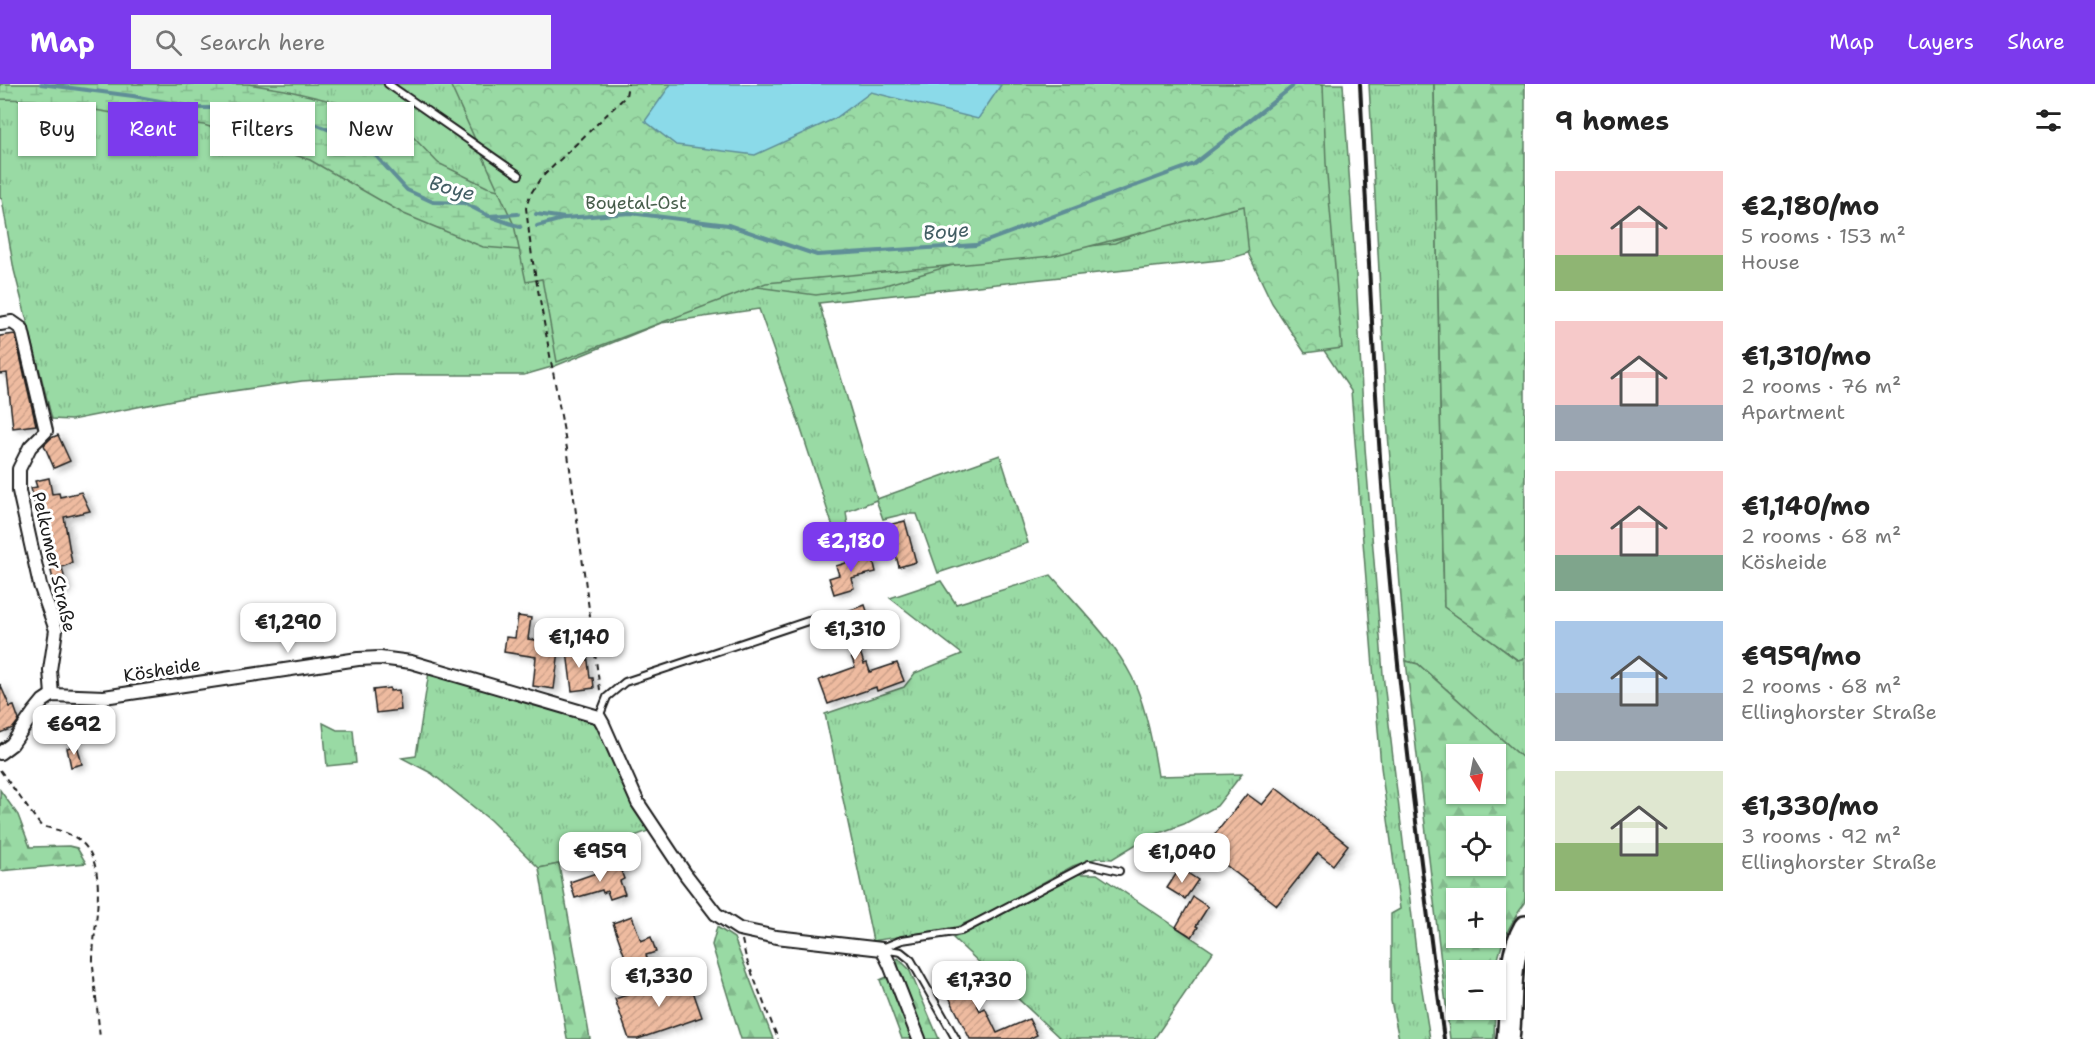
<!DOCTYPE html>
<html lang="en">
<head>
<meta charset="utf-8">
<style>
  body { margin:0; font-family:"Shantell Sans",sans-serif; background:#f6f6f6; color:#222; height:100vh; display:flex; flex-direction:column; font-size:22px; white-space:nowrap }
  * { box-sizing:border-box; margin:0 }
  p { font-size:20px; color:#767676 }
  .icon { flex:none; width:33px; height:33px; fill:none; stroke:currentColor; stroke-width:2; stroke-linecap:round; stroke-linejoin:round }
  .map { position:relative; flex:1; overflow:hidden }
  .sheet { display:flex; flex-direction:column; background:#fff; width:570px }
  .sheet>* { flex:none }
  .guide { position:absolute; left:18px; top:18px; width:570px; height:54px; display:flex; gap:12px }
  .needle { width:39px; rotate:170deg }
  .tools { position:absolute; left:1446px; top:660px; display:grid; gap:12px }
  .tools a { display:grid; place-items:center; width:60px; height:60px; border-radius:0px; background:#fff; box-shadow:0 2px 4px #0004; font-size:30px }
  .price { position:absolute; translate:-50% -51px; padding:0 14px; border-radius:12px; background:#fff; color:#222; font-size:20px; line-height:39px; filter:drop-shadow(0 2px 3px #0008) }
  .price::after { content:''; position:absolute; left:50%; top:36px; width:18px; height:14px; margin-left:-9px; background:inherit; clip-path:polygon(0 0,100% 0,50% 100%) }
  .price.current { background:#7c3aed; color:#fff }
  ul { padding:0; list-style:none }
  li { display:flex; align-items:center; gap:18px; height:150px; padding:0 30px }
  li span { display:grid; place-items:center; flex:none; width:168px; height:120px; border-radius:0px; color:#555 }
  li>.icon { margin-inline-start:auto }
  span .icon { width:72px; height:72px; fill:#fffc; stroke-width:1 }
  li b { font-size:26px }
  h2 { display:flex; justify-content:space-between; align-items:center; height:72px; padding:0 30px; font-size:26px }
  .pill { padding:0 21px; border-radius:0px; background:#fff; box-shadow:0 2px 4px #0004; font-size:21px; line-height:54px }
  .pill.current { background:#7c3aed; color:#fff }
  header { display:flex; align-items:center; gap:36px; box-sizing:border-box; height:84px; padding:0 30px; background:#7c3aed; color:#fff }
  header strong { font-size:28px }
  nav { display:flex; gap:33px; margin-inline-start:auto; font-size:21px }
  .search { width:420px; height:54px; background:#f6f6f6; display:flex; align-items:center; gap:15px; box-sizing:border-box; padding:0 21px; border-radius:0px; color:#767676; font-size:22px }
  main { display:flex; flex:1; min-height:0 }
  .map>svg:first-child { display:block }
</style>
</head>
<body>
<header>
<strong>Map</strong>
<div class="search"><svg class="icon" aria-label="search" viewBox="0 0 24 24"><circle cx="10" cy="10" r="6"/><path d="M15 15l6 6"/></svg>Search here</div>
<nav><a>Map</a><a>Layers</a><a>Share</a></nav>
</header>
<main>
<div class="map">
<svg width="1525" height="955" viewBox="0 0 1525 955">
  <defs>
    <pattern id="grass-tufts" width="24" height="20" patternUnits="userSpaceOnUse" patternTransform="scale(1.5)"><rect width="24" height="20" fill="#99daa4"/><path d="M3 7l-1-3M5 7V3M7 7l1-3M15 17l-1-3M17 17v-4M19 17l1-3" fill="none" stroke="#83ba8d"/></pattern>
    <pattern id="forest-firs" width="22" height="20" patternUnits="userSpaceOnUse" patternTransform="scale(1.5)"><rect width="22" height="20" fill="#99daa4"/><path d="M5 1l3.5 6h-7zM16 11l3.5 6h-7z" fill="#83ba8d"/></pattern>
    <pattern id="wetland-marsh" width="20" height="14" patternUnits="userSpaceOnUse" patternTransform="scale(1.5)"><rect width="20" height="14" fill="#99daa4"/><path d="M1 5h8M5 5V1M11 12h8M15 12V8" fill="none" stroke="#83ba8d"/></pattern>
    <pattern id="park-crowns" width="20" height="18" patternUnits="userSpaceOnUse" patternTransform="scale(1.5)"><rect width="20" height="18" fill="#99daa4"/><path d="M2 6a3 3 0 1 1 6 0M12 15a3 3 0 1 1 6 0" fill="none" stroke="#83ba8d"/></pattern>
    <pattern id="building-hatch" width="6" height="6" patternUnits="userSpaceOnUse" patternTransform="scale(1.5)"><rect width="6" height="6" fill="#eebba0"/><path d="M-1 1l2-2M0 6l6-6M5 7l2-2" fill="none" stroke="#cca089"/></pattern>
    <filter id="shadow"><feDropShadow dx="4.5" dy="2.5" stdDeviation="3" flood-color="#0004"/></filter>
  </defs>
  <rect width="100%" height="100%" fill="#fff"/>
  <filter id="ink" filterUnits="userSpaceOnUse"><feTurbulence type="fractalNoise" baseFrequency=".0167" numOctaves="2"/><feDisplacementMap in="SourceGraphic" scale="12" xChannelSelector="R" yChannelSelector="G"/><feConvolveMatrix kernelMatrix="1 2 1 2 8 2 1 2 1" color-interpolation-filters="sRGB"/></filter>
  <g filter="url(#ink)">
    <g fill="url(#grass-tufts)" stroke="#5a7b60" stroke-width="1.5">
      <path d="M0,0H1343L1356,192L1365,364L1383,590L1417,875L1430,955H1399L1391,917V830L1400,825L1381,683L1351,307L1257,166L1229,175L819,219L877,415L1000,371L1028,459L938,489L917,430H904L883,435L876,416L846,428L848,442L834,446L796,330L759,225L661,239L555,282L524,291H394L302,297L184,314L71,336L52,335L14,186L2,115L0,114Z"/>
      <path d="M1369,0H1434L1444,522L1517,576L1525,574V676L1418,580L1406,577L1387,337Z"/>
      <path d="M1051,491C1078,522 1113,556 1132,593C1146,622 1153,660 1158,692L1242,690L1217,722L1184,740L1148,753L1112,775L1097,774L1073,782L990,828L957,843L873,857L825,630L904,603L915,589L962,570L890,514L941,497L956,520Z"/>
      <path d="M429,588L594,639L603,652L632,719L651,746L559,780L539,784L490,736L431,689L402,674L416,672Z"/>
      <path d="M323,639L337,646H353L356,679L327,682Z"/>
      <path d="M1077,790H1097L1213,868L1154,955H1061L953,854L986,839Z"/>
    </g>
    <g fill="url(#forest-firs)" stroke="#5a7b60" stroke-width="1.5" fill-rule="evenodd">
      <path d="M1434,0H1525V574L1518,576L1444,523Z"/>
      <path d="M1406,577L1418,580L1525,676V819C1510,839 1499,861 1496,887L1456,886V926H1495L1494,955H1450ZM1456,670H1496V710H1456ZM1456,742H1496V782H1456ZM1496,814V854H1456V814Z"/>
      <path d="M0,706L18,731L30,763L69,762L77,764L86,779L0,787Z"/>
      <path d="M559,780L590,955H567L539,784Z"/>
      <path d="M717,843L734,854L773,955H741L712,861Z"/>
      <path d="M898,874L909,885L939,955H902L880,896L896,889L892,879Z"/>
    </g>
    <path fill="url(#wetland-marsh)" stroke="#5a7b60" stroke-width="1.5" d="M0,0H248L285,6L393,32L438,79L487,103L540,117L1218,115L1115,159L966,177L882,202L816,211L684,193L545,168L483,163L404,130L310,76L204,41L125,31L34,16L0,15Z"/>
    <path fill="url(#park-crowns)" stroke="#5a7b60" stroke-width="1.5" d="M450,0H1323L1326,79L1342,264L1305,269L1272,219L1249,171L1244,122L1052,172L766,199L557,278L542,195L526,198L514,141Z"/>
    <path fill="#8bdae9" stroke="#5f8e97" stroke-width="1.5" d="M671,0H995L1001,1L978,35L871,8L836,34L755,71L676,61L645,37Z"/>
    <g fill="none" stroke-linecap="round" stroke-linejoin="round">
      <g stroke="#5f8e97" stroke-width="4">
        <path d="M41,0L133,12L198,24H276L366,61L407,106L433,118L464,119L489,132L518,130"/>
        <path d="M536,130L565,134L630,129L728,141L817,171L976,161L1194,80L1292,3L1293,0"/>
        <path d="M492,133L520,143"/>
        <path d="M537,142L562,135"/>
      </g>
    </g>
    <g fill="url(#building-hatch)" stroke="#1c1c1c" stroke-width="1.5" filter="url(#shadow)">
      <path d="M15,250L36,341L13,344L7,289L0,290V252Z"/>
      <path d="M58,351L70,377L54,384L44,361L51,354Z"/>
      <path d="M49,394L52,410L59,409L60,413L81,408L90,427L64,433L72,479L62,483L67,506L56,508L31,404L37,403L35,397Z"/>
      <path d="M905,437L916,478L899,483L888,441Z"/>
      <path d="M872,471L876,488L851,494L854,504L834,510L829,494L839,491L836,482Z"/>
      <path d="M865,521L870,536L852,542L864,580L867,579L870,588L897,579L904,597L877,607L876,603L828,620L819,596L855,583L842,546L823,552L818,537Z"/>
      <path d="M518,532L531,534L528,555L560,559L554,605L533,602L536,573L504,568L506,553L515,554Z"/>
      <path d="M566,560L579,562L580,568L587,569L590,594H593L594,604L572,607Z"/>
      <path d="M0,600L10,623L14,622L19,636L13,644L0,649Z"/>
      <path d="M390,604V607L399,606L401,626L376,629L373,606Z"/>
      <path d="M77,661L82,680L71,683L67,664Z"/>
      <path d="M1276,704L1348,761L1333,781L1318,769L1277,821L1204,764L1247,710L1262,721Z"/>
      <path d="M1175,762L1189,771L1182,781L1169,772Z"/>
      <path d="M619,781L624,795L620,797L625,810L610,815L607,807L603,809L602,806L575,814L570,798Z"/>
      <path d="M1180,784L1198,796L1185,815L1167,804Z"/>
      <path d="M1193,813L1208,823L1196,842L1198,843L1192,853L1176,843Z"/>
      <path d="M632,832L641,857L651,853L656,868L646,871L650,883L631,890L613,839Z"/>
      <path d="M960,884L980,927L985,924L997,949L1029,935L1037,951L1029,955H970L939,893Z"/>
      <path d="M687,890L702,933L638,955H629L615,915Z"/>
    </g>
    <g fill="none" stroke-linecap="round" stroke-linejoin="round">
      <defs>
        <g id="lane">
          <path d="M388,0L519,91"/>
          <path d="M599,633L607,613L625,598L811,536"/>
          <path d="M882,864L902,856L961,847L1089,780L1119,787"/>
          <path d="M882,865L901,868L911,876L956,955"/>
        </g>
        <g id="street">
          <path d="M0,240L12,238L22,245L46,347L30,363L19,385V407L40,501L56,546L50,586L52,611"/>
          <path d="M0,669L12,660L34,628L43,617L52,611L104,613L358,575L380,574L411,578L592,631L599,633L603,640L638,719L686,791L716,830L739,845L776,853L882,865L890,881L919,955"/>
        </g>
        <path id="highway" d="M1508,955C1513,917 1506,877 1525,843"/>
      </defs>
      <use href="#lane" stroke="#1c1c1c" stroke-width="10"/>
      <use href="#street" stroke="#1c1c1c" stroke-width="16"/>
      <use href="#highway" stroke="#1c1c1c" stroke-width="26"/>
      <g stroke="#1c1c1c" stroke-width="2" stroke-dasharray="6 4.5" stroke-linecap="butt">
        <path d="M600,606L568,370L532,173L526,124L530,111L540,95L626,12L628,0"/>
        <path d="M0,686L41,742C59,746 78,750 89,767C107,797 92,847 93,881C95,906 98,931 100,955"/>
        <path d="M742,856L746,874L778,955"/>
      </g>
      <use href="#lane" stroke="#fff" stroke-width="6"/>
      <use href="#street" stroke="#fff" stroke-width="12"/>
      <use href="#highway" stroke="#fff" stroke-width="21"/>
      <path stroke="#1c1c1c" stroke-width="4" d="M1360,0C1369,170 1375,341 1391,510C1405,659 1424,807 1444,955"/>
    </g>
  </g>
  <g text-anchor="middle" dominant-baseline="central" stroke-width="6" stroke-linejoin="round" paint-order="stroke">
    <g font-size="18" fill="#485e4c" stroke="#fff">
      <text x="636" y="119">Boyetal-Ost</text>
    </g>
    <g font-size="18" fill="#1c1c1c" stroke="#fff">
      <text transform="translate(54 478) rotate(77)">Pelkumer Straße</text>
      <text transform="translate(162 586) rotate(-9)">Kösheide</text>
    </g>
    <g font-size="20" font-style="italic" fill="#435e64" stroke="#fff">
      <text transform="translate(452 104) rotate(15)">Boye</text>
      <text transform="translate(946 147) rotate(-5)">Boye</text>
    </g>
  </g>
</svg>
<div class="tools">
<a><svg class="needle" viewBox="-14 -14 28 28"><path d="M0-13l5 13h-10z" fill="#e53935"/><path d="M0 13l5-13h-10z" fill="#767676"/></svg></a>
<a><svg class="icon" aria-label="locate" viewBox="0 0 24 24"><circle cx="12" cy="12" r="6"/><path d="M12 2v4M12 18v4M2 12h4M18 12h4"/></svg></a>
<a>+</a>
<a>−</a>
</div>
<b class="price current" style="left:851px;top:489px">€2,180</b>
<b class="price" style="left:288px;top:570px">€1,290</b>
<b class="price" style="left:855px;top:577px">€1,310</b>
<b class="price" style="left:579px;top:585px">€1,140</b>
<b class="price" style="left:74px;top:672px">€692</b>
<b class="price" style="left:600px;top:799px">€959</b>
<b class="price" style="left:1182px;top:800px">€1,040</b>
<b class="price" style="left:659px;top:924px">€1,330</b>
<b class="price" style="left:979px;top:928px">€1,730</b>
<div class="guide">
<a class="pill">Buy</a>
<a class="pill current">Rent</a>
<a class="pill">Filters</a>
<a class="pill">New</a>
</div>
</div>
<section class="sheet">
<h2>9 homes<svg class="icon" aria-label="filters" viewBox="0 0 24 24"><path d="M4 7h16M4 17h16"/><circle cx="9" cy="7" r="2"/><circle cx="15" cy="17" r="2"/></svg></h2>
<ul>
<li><span style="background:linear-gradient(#f6c9c9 70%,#8fb573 0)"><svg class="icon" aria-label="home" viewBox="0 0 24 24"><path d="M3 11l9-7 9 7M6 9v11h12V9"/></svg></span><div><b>€2,180/mo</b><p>5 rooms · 153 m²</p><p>House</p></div></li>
<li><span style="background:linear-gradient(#f6c9c9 70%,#9aa5b1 0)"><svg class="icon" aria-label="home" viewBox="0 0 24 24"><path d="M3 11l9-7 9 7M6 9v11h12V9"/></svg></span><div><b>€1,310/mo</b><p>2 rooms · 76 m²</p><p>Apartment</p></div></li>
<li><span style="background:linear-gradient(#f6c9c9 70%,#7fa58c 0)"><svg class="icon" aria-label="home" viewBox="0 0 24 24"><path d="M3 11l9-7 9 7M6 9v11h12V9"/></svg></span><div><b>€1,140/mo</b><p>2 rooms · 68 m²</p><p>Kösheide</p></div></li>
<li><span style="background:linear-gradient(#a9c7e8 60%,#9aa5b1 0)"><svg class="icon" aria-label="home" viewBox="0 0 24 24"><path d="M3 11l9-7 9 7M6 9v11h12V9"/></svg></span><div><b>€959/mo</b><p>2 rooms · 68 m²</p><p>Ellinghorster Straße</p></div></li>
<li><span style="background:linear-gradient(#dfe7d0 60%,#8fb573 0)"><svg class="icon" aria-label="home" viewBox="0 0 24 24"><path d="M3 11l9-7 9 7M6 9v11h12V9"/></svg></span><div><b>€1,330/mo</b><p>3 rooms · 92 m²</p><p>Ellinghorster Straße</p></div></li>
</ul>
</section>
</main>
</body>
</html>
